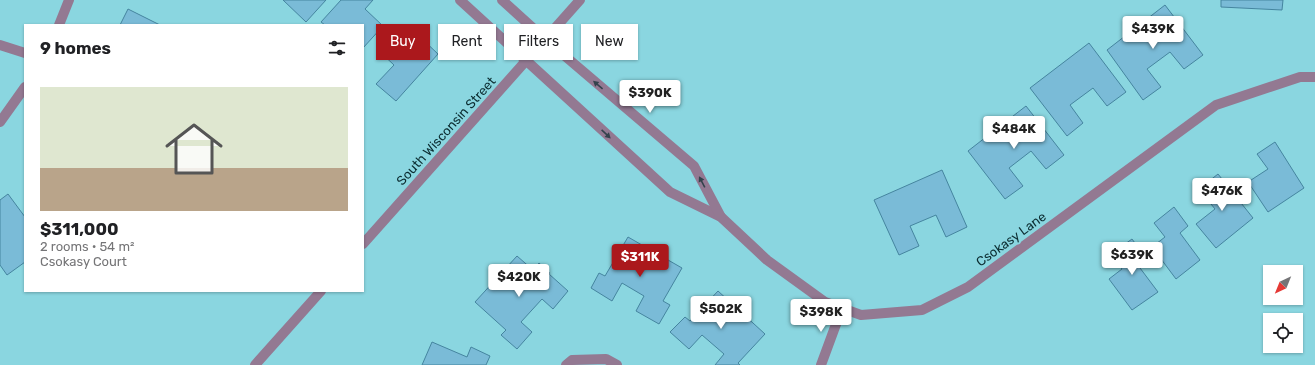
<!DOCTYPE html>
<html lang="en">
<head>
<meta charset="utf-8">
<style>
  body { margin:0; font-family:Rubik,sans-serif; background:#f2f2f2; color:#202124; height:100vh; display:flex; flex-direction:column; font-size:15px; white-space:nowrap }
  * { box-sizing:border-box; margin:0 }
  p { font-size:13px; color:#757577 }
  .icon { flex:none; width:22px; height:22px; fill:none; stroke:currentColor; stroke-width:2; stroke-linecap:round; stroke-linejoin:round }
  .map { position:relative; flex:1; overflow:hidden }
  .panel { position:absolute; left:24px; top:24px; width:340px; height:268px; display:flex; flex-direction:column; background:#fff; border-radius:0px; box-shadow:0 1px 3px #0004 }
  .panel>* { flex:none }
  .top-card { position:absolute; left:376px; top:24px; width:380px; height:36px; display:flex; gap:8px }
  .needle { width:26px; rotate:223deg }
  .tools { position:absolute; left:1263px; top:265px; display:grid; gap:8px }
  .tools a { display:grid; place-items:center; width:40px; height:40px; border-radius:0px; background:#fff; box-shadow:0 1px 3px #0004; font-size:20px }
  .price { position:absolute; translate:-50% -34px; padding:0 9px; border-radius:4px; background:#fff; color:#222; font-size:13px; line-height:26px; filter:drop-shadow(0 1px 2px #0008) }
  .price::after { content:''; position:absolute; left:50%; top:24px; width:12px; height:9px; margin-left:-6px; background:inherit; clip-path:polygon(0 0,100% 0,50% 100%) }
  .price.selected { background:#ab181c; color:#fff }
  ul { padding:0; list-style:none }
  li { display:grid; align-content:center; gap:8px; height:212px; padding:0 16px }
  li span { display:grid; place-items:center; height:124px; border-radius:0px; color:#555 }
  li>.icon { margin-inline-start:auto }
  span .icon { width:72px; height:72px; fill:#fffc; stroke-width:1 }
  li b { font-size:17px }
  h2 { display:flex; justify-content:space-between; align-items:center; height:48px; padding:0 16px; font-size:17px }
  .tag { padding:0 14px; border-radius:0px; background:#fff; box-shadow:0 1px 3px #0004; font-size:14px; line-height:36px }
  .tag.selected { background:#ab181c; color:#fff }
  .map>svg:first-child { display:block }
</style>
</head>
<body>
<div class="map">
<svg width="1315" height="365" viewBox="0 0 1315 365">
  <rect width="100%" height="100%" fill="#8ad6e0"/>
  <g fill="#7abbd7" stroke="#45859f">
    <path d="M283,0H326L306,22Z"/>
    <path d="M341,0H373L365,9L383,26L363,48V25H325L321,22Z"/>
    <path d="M1221,0H1283L1282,10L1221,7Z"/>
    <path d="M1165,5L1203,55L1184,69L1170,52L1147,69L1161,87L1143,100L1107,50Z"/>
    <path d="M128,9L160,25H120Z"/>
    <path d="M400,29L414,42L419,36L438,54L396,101L376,84L394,65L379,51Z"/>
    <path d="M1089,43L1126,92L1107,106L1093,88L1070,105L1083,123L1067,136L1030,88Z"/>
    <path d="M1026,106L1064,155L1046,169L1031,151L1009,168L1023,186L1005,199L968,151Z"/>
    <path d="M1275,142L1304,188L1268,212L1248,182L1268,169L1257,154Z"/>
    <path d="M942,170L967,227L946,237L936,215L910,226L919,246L899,255L874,200Z"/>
    <path d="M1218,174L1253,218L1216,248L1196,224L1215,209L1199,189Z"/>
    <path d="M8,194L25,217V262L7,275L0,265V200Z"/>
    <path d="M1174,207L1188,226L1180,233L1200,260L1176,279L1152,247L1165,237L1154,223Z"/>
    <path d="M628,237L682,268L663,301L670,305L659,324L636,311L644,296L622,283L612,301L591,288L599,273L605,276Z"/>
    <path d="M1132,239L1146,258L1137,264L1158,292L1132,310L1109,279L1122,269L1111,254Z"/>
    <path d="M517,256L533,270L539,263L550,273L549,274L568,291L553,309L542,299L521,322L532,332L517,349L501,335L506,330L475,302Z"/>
    <path d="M718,291L765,334L738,363L740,365H715L724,354L702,335L689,349L670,332L685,317L690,321Z"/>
    <path d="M432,342L467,357L471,347L490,356L486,365H422Z"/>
  </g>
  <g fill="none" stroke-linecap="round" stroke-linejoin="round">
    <g stroke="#937992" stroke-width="10">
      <path d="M460,0L670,192L721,217L767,260L825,302L861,315L922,310L968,287L1216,105L1300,77H1315"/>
      <path d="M502,0L545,39L694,166L721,217"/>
      <path d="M59,25L69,0"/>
      <path d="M0,45L25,53"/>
      <path d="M0,122L25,87"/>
      <path d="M363,244L580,0"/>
      <path d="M255,365L321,291"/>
      <path d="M566,365L572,360L606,359L617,365"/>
      <path d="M821,365L842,308"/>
    </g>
  </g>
  <defs><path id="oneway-solid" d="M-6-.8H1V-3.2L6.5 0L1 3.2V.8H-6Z"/></defs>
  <g fill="#34434d">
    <use href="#oneway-solid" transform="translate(598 85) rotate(-140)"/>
    <use href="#oneway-solid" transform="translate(606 134) rotate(43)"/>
    <use href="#oneway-solid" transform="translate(702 182) rotate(-118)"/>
  </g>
  <g text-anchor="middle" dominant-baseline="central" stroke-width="4" stroke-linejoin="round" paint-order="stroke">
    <g font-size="13" fill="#0b2c30" stroke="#8ad6e0">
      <text transform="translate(446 131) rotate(-48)">South Wisconsin Street</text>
      <text transform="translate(1011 239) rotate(-36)">Csokasy Lane</text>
    </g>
  </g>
</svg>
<div class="tools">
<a><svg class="needle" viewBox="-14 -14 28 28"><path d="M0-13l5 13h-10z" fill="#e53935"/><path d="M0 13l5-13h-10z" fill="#757577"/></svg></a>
<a><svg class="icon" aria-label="locate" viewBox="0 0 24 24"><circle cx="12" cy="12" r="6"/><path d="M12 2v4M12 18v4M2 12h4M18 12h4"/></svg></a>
</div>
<b class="price" style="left:1153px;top:50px">$439K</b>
<b class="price" style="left:650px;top:114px">$390K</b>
<b class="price" style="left:1014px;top:150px">$484K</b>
<b class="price" style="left:1222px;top:212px">$476K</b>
<b class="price" style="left:1132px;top:276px">$639K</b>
<b class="price selected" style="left:640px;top:278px">$311K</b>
<b class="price" style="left:519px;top:298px">$420K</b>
<b class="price" style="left:721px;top:330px">$502K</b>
<b class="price" style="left:821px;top:333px">$398K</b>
<div class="top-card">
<a class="tag selected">Buy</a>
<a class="tag">Rent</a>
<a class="tag">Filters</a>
<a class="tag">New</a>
</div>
<section class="panel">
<h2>9 homes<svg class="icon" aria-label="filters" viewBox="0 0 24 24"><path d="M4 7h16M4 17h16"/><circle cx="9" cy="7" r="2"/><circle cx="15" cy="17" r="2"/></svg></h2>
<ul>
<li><span style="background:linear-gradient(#dfe7d0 65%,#b9a48a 0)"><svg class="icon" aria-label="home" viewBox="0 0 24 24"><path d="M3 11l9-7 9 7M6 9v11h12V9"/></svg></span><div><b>$311,000</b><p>2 rooms · 54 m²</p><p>Csokasy Court</p></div></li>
</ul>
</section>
</div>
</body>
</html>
